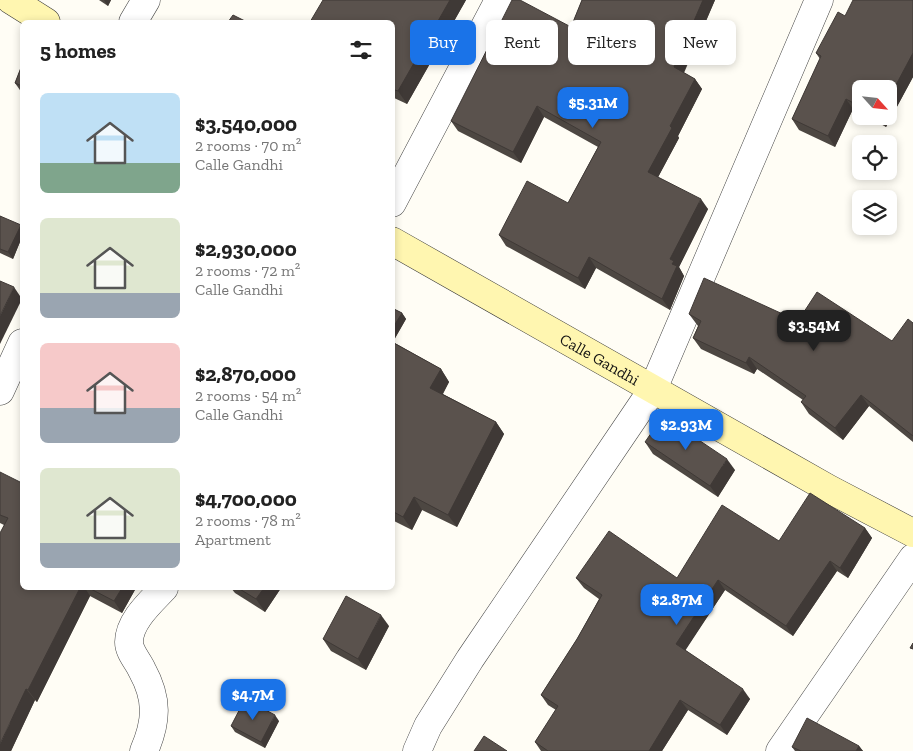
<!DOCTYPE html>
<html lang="en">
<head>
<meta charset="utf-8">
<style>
  body { margin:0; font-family:"Zilla Slab",serif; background:#f2f2f2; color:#222; height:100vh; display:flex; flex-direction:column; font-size:19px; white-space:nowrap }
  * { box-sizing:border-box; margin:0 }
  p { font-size:16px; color:#767676 }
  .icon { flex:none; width:28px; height:28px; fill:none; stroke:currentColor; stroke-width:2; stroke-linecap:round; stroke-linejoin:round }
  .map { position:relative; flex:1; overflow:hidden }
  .details { position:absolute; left:20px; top:20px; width:375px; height:570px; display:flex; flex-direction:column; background:#fff; border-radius:8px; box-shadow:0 2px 8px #0003 }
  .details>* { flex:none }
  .banner { position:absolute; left:410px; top:20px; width:428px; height:45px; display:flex; gap:10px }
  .needle { width:32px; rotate:117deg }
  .tools { position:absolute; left:852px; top:80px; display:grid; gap:10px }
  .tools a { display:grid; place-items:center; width:45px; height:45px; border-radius:8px; background:#fff; box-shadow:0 2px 8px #0003; font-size:25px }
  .price { position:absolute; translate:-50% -42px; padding:0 11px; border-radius:10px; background:#1a73e8; color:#fff; font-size:16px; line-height:32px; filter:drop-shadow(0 1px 2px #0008) }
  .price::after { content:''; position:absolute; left:50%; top:30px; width:15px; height:11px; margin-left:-8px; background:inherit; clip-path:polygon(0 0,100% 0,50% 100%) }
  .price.current { background:#222; color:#fff }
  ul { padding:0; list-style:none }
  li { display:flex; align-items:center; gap:15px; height:125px; padding:0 20px }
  li span { display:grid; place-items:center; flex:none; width:140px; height:100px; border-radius:8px; color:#555 }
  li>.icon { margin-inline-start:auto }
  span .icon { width:60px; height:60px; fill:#fffc; stroke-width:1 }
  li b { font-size:21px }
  h2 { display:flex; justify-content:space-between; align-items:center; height:60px; padding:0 20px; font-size:21px }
  .tag { padding:0 18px; border-radius:8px; background:#fff; box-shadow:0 2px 8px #0003; font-size:18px; line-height:45px }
  .tag.current { background:#1a73e8; color:#fff }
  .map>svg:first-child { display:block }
</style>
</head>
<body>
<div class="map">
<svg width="913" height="751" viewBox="0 0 913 751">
  <rect width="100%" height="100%" fill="#fffdf5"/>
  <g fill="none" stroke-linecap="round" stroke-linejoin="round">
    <defs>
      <g id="street">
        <path d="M133,22L146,0"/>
        <path d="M392,203L499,0"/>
        <path d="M0,391L22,343"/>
        <path d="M144,751C157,721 158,699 142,670C138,661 129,652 129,642C129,621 151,602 164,588"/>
        <path d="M417,751L428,726L470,659L653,389L819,0"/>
        <path d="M780,751L913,558"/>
      </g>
      <g id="secondary">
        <path d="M11,0L46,22"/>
        <path id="s1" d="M392,241L829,489L913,533"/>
      </g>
    </defs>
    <use href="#street" stroke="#444" stroke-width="29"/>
    <use href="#secondary" stroke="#333" stroke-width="29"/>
    <use href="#street" stroke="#fff" stroke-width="28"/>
    <use href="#secondary" stroke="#fff6b0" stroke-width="28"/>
  </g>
  <g fill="#4d4742">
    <path d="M99,0H111L108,6Z"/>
    <path d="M323,0H466L407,104L392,97V22Z"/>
    <path d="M582,0H715L684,73L695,79L702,89L678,136L679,138L658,177L708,209L679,267L684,276L670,310L596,268L585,289L506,246L499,235L568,203L598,147L544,117L521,163L458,131L451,121L571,27Z"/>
    <path d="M913,0V77L886,127L866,116H889L861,89V114L853,109L835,147L799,130L792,119L820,59L816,53L845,16Z"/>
    <path d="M22,65V93L15,83Z"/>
    <path d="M0,216L22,228V237L13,259L0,253Z"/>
    <path d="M392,308L402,313L406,319L393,342L441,369L449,382L443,394L496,422L504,434L457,527L422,510L412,530L392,520Z"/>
    <path d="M689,314L798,321L892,341L913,323V442L869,406L843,440L809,414L801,402L803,400L757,369L754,374L701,349L693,338L698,326Z"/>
    <path d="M645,442L735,470L718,497L653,454Z"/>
    <path d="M0,472L22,588H136L122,613L90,596L37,702L35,700L11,751L4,525L0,523Z"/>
    <path d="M865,528L872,538L848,578L837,571L793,636L725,590L685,650L750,699L727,735L688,710L662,751H541L535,742L556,710L548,705L541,695L577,639L599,599L584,588L576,578H677L779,541Z"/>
    <path d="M231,588H281L265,612L235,593Z"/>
    <path d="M389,626L366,670L331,651L323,639Z"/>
    <path d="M279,721L265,748L235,732L231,726Z"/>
    <path d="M859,746L863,751H795L792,747Z"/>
  </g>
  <g fill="#3f3936">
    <path d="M104,0H111L108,6Z"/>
    <path d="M450,0H466L407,104L398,91Z"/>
    <path d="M703,0H715L681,78L674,67Z"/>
    <path d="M913,53V77L886,127L879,117L889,116V98Z"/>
    <path d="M695,79L702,89L678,136L679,138L655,183L648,172L670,126Z"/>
    <path d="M846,99L853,109L835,147L828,136Z"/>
    <path d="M537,106L544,117L521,163L513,152Z"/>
    <path d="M701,199L708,209L679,267L684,276L670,310L662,299L670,259Z"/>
    <path d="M21,225L22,228V237L13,259L8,252Z"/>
    <path d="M589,257L596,268L585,289L578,278Z"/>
    <path d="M14,287L22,299L0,344V316Z"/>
    <path d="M402,313L406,319L392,343V329Z"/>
    <path d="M749,357L757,369L754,374L746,363Z"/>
    <path d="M441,369L449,382L439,400L430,388Z"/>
    <path d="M861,395L869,406L843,440L835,428Z"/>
    <path d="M496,422L504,434L457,527L448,515Z"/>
    <path d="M727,459L735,470L718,497L710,486Z"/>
    <path d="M414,497L422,510L412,530L403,517Z"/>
    <path d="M865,528L872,538L848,578L840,568Z"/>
    <path d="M830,561L837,571L793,636L786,626Z"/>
    <path d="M718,580L725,590L683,654L676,644Z"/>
    <path d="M80,588H85L90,596L37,702L28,690Z"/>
    <path d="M122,588H136L122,613L114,601Z"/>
    <path d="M264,588H281L265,612L256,599Z"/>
    <path d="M381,615L389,626L366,670L358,659Z"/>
    <path d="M26,689L35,700L11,751H0V744Z"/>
    <path d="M743,689L750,699L727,735L720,725Z"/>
    <path d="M680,700L688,710L662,751H649Z"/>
    <path d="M275,715L279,721L265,748L261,742Z"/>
    <path d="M859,746L863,751H856Z"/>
  </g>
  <g fill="#5a524d" stroke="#3f3936">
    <path d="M323,0H450L398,91L392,89V22H310Z"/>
    <path d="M512,0H520L571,27L582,0H703L674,67L695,79L670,126L672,128L648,172L701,199L670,259L674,261L672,264L677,266L662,299L589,257L578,278L499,235L527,181L568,203L601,142L537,106L513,152L451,121Z"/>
    <path d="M853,0H913V53L889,98V89H861V107L846,99L828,136L792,119L821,56L816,53L838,12L845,16Z"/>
    <path d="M233,15L247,22H228Z"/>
    <path d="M22,65V86L15,83Z"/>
    <path d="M0,216L21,225L8,252L0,249Z"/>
    <path d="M704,278L798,321L817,292L892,341L908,319L913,323V436L861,395L835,428L801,402L806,396L749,357L746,363L693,338L701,321L689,314Z"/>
    <path d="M0,281L14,287L0,316Z"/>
    <path d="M392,308L402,313L392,329Z"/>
    <path d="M392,342L441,369L430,388L496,422L448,515L414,497L403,517L392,511Z"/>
    <path d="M663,416L727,459L710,486L645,442Z"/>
    <path d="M0,472L22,483V588H80L28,690L26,689L0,744V533L8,518L0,515Z"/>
    <path d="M810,493L865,528L840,568L830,561L786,626L718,580L676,644L743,689L720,725L680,700L649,751H548L535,742L558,706L541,695L577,639L602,595L576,578L609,531L677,578L722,505L779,541Z"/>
    <path d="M89,588H122L114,601Z"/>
    <path d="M238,588H264L256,599Z"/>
    <path d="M346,596L381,615L358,659L323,639Z"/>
    <path d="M913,643V649L910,648Z"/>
    <path d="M245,699L275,715L261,742L231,726Z"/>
    <path d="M807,718L859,746L856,751H801L792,747Z"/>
    <path d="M484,736L507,751H474Z"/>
  </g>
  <g text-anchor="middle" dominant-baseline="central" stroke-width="5" stroke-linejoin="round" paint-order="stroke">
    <g font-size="16" fill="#111" stroke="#fff">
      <text stroke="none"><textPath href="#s1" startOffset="239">Calle Gandhi</textPath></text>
    </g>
  </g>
</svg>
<div class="tools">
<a><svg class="needle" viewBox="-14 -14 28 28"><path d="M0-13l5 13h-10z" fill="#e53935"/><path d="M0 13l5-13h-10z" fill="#767676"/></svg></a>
<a><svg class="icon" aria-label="locate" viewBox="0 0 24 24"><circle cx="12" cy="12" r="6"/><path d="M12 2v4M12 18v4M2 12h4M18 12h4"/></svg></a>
<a><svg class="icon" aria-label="layers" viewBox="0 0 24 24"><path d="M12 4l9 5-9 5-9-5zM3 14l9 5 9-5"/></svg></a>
</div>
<b class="price" style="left:593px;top:129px">$5.31M</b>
<b class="price current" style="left:814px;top:352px">$3.54M</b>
<b class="price" style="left:686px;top:451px">$2.93M</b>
<b class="price" style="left:677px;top:626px">$2.87M</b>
<b class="price" style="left:253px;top:721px">$4.7M</b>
<div class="banner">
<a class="tag current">Buy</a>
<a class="tag">Rent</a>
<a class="tag">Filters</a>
<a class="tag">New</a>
</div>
<section class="details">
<h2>5 homes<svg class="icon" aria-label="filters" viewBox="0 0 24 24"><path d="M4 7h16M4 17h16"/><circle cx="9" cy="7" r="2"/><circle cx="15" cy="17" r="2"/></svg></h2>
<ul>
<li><span style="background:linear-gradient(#bfe0f5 70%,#7fa58c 0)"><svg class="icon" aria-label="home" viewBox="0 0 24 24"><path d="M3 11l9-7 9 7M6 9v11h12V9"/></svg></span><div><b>$3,540,000</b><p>2 rooms · 70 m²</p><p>Calle Gandhi</p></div></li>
<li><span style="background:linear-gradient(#dfe7d0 75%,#9aa5b1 0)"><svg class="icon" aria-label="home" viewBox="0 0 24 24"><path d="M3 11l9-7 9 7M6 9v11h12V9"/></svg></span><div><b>$2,930,000</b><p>2 rooms · 72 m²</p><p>Calle Gandhi</p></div></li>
<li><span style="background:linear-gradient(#f6c9c9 65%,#9aa5b1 0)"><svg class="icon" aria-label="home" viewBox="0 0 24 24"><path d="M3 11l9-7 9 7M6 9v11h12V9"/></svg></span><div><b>$2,870,000</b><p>2 rooms · 54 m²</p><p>Calle Gandhi</p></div></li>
<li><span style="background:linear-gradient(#dfe7d0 75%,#9aa5b1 0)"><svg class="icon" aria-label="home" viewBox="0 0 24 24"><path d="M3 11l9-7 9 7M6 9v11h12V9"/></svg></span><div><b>$4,700,000</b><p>2 rooms · 78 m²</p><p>Apartment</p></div></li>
</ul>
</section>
</div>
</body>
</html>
